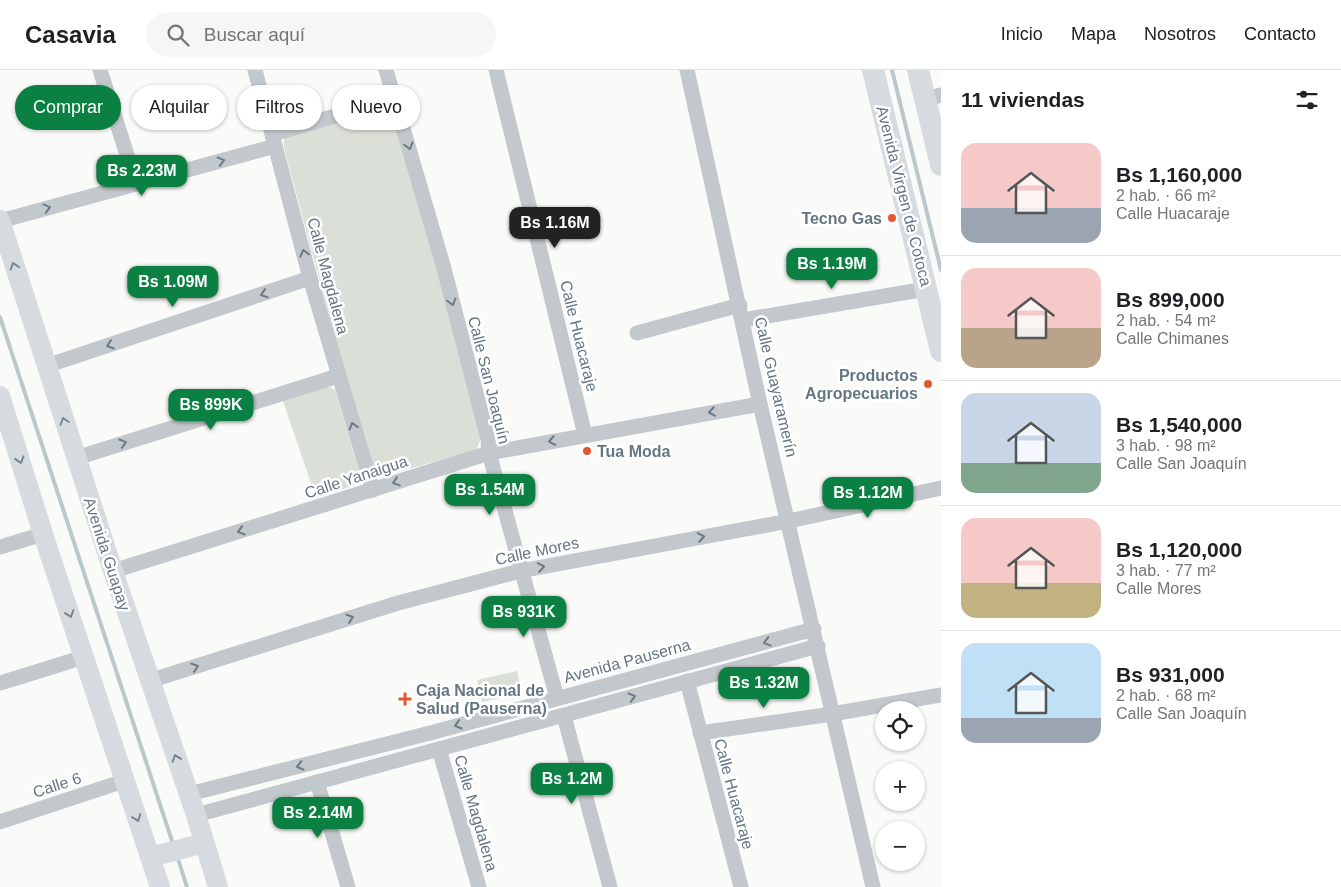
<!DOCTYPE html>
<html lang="es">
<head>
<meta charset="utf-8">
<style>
  body { margin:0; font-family:Helvetica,sans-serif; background:#f6f6f6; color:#202124; height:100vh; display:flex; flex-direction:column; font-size:19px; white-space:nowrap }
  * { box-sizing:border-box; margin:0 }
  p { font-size:16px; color:#757577 }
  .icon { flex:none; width:28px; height:28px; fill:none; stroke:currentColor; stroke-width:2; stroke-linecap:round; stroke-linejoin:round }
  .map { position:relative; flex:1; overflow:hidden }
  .side { display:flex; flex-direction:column; background:#fff; width:400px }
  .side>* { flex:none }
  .banner { position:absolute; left:15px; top:15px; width:475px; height:45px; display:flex; gap:10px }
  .controls { position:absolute; left:875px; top:631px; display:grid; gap:10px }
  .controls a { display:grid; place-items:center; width:50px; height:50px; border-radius:50%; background:#fff; box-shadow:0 1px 4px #0004; font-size:25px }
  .price { position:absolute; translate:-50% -42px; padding:0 11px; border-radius:10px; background:#0b8043; color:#fff; font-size:16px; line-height:32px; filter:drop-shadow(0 1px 2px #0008) }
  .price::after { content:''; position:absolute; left:50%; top:30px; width:15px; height:11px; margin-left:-8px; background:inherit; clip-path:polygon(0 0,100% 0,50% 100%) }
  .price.active { background:#222; color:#fff }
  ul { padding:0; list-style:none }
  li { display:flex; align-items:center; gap:15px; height:125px; padding:0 20px }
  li+li { border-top:1px solid #e0e0e0 }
  li span { display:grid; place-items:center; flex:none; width:140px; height:100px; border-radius:15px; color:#555 }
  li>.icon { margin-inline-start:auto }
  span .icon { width:60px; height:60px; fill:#fffc; stroke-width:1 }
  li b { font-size:21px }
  h2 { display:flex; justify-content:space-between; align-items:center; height:60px; padding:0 20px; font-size:21px }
  .chip { padding:0 18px; border-radius:22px; background:#fff; box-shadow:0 1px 4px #0004; font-size:18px; line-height:45px }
  .chip.active { background:#0b8043; color:#fff }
  header { display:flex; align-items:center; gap:30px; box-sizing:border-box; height:70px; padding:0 25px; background:#fff; border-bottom:1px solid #e0e0e0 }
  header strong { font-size:24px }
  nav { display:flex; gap:28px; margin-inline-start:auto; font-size:18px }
  .search { width:350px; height:45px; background:#f6f6f6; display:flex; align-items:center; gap:12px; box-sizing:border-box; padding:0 18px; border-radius:28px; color:#757577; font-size:19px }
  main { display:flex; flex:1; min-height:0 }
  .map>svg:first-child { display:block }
</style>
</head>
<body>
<header>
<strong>Casavia</strong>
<div class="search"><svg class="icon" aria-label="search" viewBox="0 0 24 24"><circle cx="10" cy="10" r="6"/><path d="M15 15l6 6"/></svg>Buscar aquí</div>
<nav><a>Inicio</a><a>Mapa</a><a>Nosotros</a><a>Contacto</a></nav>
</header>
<main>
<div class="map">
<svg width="941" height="817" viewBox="0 0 941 817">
  <rect width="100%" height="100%" fill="#fafaf8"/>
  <g fill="#dadfd7">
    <path d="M390,35L395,38L481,368L476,380L380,407L371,401L284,78V69L289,65Z"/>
    <path d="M327,315L335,320L361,407L355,415L316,428L282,328Z"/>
    <path d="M517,601L522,623L482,632L477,610Z"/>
  </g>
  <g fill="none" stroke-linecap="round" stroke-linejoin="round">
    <g stroke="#bbc7cb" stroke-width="4">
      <path d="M892,0L941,200"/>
      <path d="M0,247L173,774"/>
      <path d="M177,786L187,817"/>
    </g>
    <g stroke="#c3c8cc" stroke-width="15">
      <path d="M100,0L136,113"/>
      <path d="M255,0L310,208L373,420"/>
      <path d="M386,0L443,195L488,369L489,383L557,628"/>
      <path d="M496,0L585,365"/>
      <path d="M687,0L760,334L873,817"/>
      <path d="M925,30L941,25"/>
      <path d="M273,64L394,29"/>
      <path d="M0,151L275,76"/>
      <path d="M743,250L926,219"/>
      <path d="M637,263L740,235"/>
      <path d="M46,296L310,208"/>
      <path d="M76,388L338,306"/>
      <path d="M0,477L43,464"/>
      <path d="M113,501L489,383L760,334"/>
      <path d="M149,611L398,533L520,501L789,451L941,418"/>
      <path d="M687,611L741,817"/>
      <path d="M0,613L84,587"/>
      <path d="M564,646L610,817"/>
      <path d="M700,663L832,644L941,625"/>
      <path d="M439,679L479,817"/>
      <path d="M317,712L348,817"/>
      <path d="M189,724L434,662L814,559"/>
      <path d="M196,745L818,576"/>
      <path d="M0,752L124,711"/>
    </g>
    <g stroke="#d6dbdf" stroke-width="20">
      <path d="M0,150L113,501L196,745L218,817"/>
      <path d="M0,326L43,464L160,817"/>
      <path d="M151,787L204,773"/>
    </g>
    <g stroke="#d6dbdf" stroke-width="22">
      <path d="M873,0L941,281"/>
      <path d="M918,0L941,95"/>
    </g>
  </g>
  <defs><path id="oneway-chevron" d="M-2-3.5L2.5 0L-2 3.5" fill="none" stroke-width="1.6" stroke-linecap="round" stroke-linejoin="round" transform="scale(1.25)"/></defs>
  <g stroke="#6a7a87">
    <use href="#oneway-chevron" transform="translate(409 76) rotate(74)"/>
    <use href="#oneway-chevron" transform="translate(221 91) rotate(-15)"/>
    <use href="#oneway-chevron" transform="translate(47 138) rotate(-15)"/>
    <use href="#oneway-chevron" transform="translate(304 183) rotate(-105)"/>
    <use href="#oneway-chevron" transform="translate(264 224) rotate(162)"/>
    <use href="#oneway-chevron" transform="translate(452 232) rotate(75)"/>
    <use href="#oneway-chevron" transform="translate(110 275) rotate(162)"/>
    <use href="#oneway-chevron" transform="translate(712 342) rotate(170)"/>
    <use href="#oneway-chevron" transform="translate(353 356) rotate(-107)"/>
    <use href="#oneway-chevron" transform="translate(552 371) rotate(169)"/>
    <use href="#oneway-chevron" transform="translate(123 373) rotate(-17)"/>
    <use href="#oneway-chevron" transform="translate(396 412) rotate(162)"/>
    <use href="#oneway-chevron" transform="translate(241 461) rotate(163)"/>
    <use href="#oneway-chevron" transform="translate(701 467) rotate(-10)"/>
    <use href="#oneway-chevron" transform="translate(541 497) rotate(-10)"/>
    <use href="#oneway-chevron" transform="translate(350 548) rotate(-18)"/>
    <use href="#oneway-chevron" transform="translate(767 572) rotate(165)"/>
    <use href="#oneway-chevron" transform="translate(195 597) rotate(-18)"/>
    <use href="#oneway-chevron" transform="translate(632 627) rotate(-15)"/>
    <use href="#oneway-chevron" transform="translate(458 655) rotate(164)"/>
    <use href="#oneway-chevron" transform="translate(300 696) rotate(166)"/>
  </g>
  <g stroke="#768591">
    <use href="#oneway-chevron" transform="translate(14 196) rotate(-107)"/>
    <use href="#oneway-chevron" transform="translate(64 351) rotate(-108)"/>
    <use href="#oneway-chevron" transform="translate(20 390) rotate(73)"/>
    <use href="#oneway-chevron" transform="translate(70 544) rotate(71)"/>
    <use href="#oneway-chevron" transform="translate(176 688) rotate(-109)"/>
    <use href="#oneway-chevron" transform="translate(137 748) rotate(71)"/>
  </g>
  <g fill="#e4572e" stroke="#fff" stroke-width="2">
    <circle cx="892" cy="148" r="5"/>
    <circle cx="928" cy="314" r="5"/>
    <circle cx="587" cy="381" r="5"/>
    <path d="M402.5 621.5h5v5h5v5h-5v5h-5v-5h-5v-5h5z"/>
  </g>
  <g text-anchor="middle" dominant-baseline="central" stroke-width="5" stroke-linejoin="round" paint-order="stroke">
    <g font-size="16" fill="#657683" stroke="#fff">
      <text transform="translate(904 126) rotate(76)">Avenida Virgen de Cotoca</text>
      <text transform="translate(328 206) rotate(75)">Calle Magdalena</text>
      <text transform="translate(579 266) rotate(76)">Calle Huacaraje</text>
      <text transform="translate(489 310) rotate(76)">Calle San Joaquín</text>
      <text transform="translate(776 317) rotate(77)">Calle Guayaramerín</text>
      <text transform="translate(356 407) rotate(-18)">Calle Yanaigua</text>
      <text transform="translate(537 481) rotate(-12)">Calle Mores</text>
      <text transform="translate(107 484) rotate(72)">Avenida Guapay</text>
      <text transform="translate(627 591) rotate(-15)">Avenida Pauserna</text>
      <text transform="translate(57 715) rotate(-18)">Calle 6</text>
      <text transform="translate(734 724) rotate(75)">Calle Huacaraje</text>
      <text transform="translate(476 743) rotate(74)">Calle Magdalena</text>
    </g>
    <g font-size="16" font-weight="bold" fill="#657683" stroke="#fff" text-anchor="end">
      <text x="882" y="148">Tecno Gas</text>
      <text x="918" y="305">Productos<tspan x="918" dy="18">Agropecuarios</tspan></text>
      <text x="597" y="381" text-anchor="start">Tua Moda</text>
      <text x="416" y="620" text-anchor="start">Caja Nacional de<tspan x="416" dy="18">Salud (Pauserna)</tspan></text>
    </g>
  </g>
</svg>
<div class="controls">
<a><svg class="icon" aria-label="locate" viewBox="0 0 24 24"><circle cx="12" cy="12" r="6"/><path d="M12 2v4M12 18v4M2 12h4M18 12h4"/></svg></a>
<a>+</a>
<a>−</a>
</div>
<b class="price" style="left:142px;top:127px">Bs 2.23M</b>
<b class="price active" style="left:555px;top:179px">Bs 1.16M</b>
<b class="price" style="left:832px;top:220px">Bs 1.19M</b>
<b class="price" style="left:173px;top:238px">Bs 1.09M</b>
<b class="price" style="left:211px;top:361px">Bs 899K</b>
<b class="price" style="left:490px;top:446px">Bs 1.54M</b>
<b class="price" style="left:868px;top:449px">Bs 1.12M</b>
<b class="price" style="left:524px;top:568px">Bs 931K</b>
<b class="price" style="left:764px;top:639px">Bs 1.32M</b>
<b class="price" style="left:572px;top:735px">Bs 1.2M</b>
<b class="price" style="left:318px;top:769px">Bs 2.14M</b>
<div class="banner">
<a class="chip active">Comprar</a>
<a class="chip">Alquilar</a>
<a class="chip">Filtros</a>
<a class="chip">Nuevo</a>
</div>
</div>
<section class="side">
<h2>11 viviendas<svg class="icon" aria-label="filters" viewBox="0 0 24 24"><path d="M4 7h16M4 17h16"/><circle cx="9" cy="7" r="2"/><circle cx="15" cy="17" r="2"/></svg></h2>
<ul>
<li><span style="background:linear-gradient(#f6c9c9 65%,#9aa5b1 0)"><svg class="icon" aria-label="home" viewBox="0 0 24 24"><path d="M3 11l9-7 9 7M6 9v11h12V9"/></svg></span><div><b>Bs 1,160,000</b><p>2 hab. · 66 m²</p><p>Calle Huacaraje</p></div></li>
<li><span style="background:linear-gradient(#f6c9c9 60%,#b9a48a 0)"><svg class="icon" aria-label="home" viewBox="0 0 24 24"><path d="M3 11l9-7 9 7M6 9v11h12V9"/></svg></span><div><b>Bs 899,000</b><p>2 hab. · 54 m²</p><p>Calle Chimanes</p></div></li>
<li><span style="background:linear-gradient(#c9d6e8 70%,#7fa58c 0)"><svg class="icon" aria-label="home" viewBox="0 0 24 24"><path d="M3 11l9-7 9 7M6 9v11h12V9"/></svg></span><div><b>Bs 1,540,000</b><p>3 hab. · 98 m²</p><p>Calle San Joaquín</p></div></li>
<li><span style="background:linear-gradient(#f6c9c9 65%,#c2b280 0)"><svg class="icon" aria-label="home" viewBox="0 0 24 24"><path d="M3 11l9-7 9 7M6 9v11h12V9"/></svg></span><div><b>Bs 1,120,000</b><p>3 hab. · 77 m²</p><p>Calle Mores</p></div></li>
<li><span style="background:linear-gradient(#bfe0f5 75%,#9aa5b1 0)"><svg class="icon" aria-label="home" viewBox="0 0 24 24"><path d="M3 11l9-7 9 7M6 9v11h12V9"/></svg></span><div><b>Bs 931,000</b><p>2 hab. · 68 m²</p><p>Calle San Joaquín</p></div></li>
</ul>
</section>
</main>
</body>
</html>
